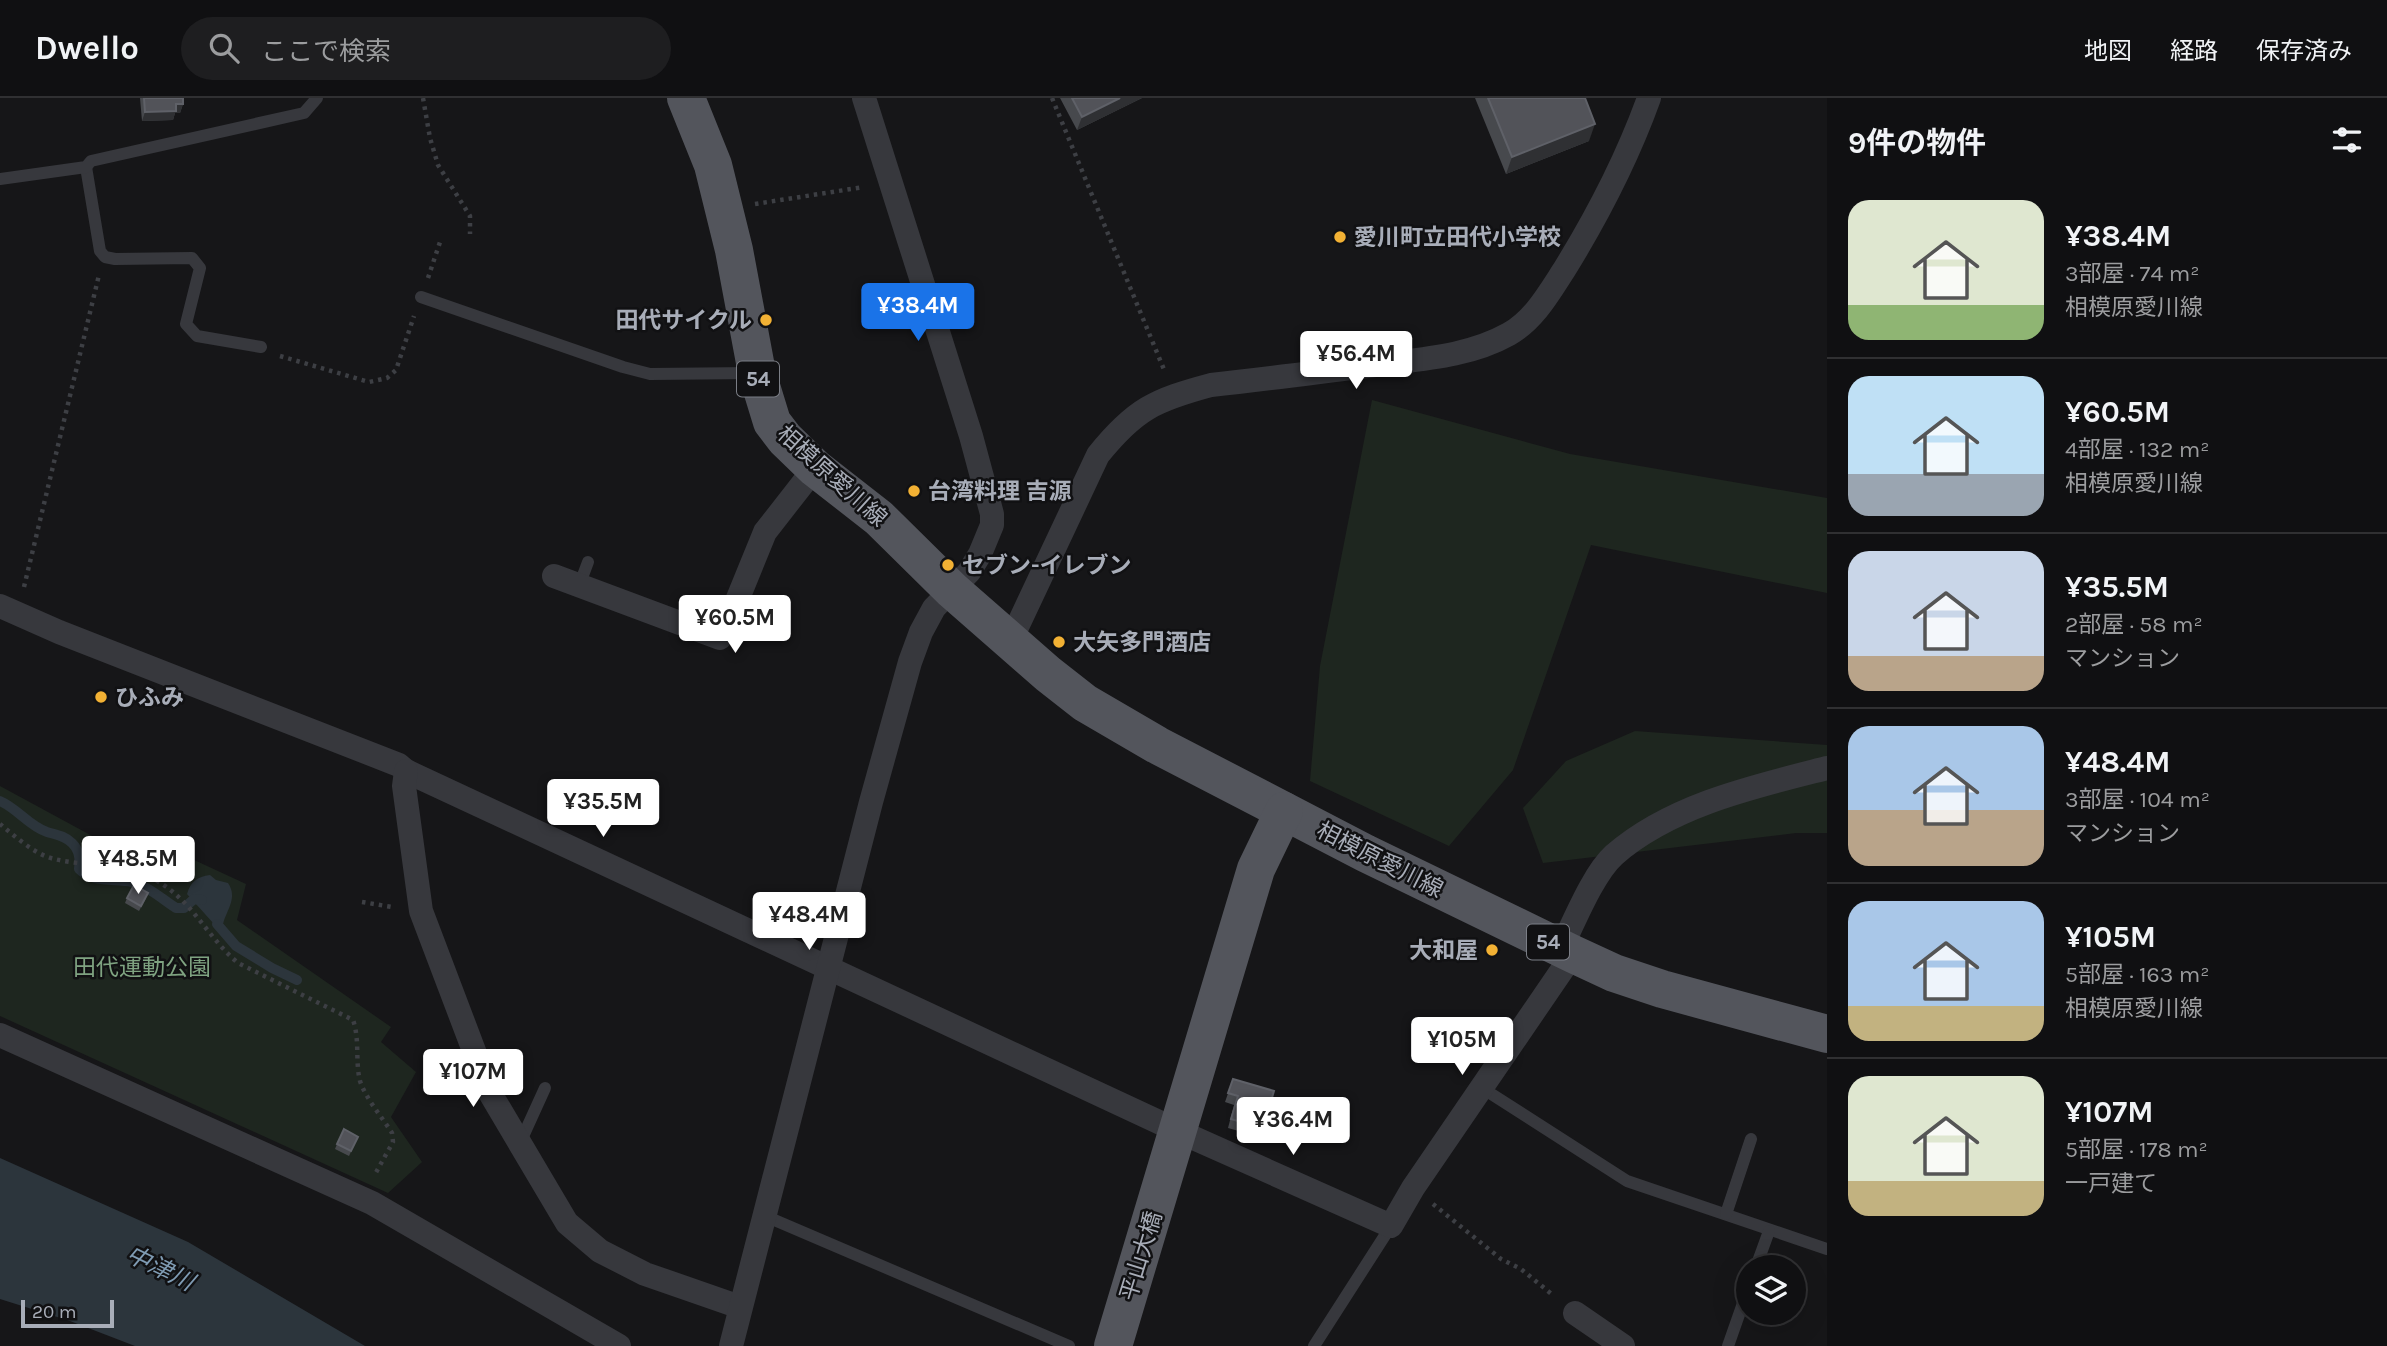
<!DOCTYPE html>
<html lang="ja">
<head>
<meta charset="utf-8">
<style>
  body { margin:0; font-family:Karla,"Noto Sans JP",sans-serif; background:#1e1e20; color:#f1f3f6; height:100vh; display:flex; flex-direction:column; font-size:26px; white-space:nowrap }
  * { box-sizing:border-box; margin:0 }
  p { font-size:23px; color:#9c9d9f }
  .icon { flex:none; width:38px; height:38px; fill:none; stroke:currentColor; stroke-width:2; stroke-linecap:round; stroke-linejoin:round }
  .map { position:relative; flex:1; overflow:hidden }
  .panel { display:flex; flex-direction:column; background:#101012; width:560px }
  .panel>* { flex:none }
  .tools { position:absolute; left:1736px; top:1157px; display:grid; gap:14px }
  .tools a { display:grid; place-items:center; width:70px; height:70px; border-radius:50%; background:#101012; box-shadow:0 7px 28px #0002,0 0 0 2px #303032; font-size:35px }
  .scale { position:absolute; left:21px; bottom:18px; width:93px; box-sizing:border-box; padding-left:7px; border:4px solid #a8adb8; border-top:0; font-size:19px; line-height:24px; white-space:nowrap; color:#a8adb8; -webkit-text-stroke:5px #111113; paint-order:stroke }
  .price { position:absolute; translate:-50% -60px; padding:0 16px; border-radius:7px; background:#fff; color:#222; font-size:23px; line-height:46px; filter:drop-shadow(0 2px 4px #0008) }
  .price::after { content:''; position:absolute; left:50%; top:42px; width:21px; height:16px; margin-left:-10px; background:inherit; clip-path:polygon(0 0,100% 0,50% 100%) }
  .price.current { background:#1a73e8; color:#fff }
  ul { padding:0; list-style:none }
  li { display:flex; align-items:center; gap:21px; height:175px; padding:0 21px }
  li+li { border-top:2px solid #303032 }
  li span { display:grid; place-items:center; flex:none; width:196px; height:140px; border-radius:21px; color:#555 }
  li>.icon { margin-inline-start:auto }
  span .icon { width:84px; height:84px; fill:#fffc; stroke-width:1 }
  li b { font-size:30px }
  h2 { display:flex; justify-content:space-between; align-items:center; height:84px; padding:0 21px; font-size:30px }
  header { display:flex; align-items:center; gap:42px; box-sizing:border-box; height:98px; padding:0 35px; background:#101012; border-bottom:2px solid #303032 }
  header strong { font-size:33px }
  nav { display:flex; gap:38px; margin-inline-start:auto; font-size:24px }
  .search { width:490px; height:63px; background:#1e1e20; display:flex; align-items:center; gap:18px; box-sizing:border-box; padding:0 24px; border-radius:38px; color:#9c9d9f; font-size:26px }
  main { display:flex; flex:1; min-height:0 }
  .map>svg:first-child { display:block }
</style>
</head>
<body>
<header>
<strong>Dwello</strong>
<div class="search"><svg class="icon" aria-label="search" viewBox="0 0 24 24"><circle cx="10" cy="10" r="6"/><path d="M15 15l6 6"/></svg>ここで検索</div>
<nav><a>地図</a><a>経路</a><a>保存済み</a></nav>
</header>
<main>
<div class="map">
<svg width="1827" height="1248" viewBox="0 0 1827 1248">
  <rect width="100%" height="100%" fill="#161618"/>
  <g fill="#1e261f">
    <path d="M1372,302L1570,356L1827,400V495L1591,447L1513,672L1449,748L1310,683L1320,568Z"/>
    <path d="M1635,633L1827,647V735H1796L1543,765L1523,710L1566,663Z"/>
    <path d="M0,688L142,765L151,742L246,786L237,822L391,929L381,944L416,974L391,1019L422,1064L388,1095L0,918Z"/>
  </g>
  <g fill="#2c353c">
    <path d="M210,777L216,782L228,785C238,800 227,811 223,826L227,832L223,836L187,796C191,783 197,779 210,777Z"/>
    <path d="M0,1060L188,1144L365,1248H135L70,1223L0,1201Z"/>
  </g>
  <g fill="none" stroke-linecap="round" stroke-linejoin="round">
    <g stroke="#2c353c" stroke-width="10">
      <path d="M0,703C17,710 29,728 47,734C57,737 65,738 72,745C80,753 80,761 79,771C94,786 114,780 132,784C148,788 162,801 176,810H184L194,801L202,802"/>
      <path d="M217,826L236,848L272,870L297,882"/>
    </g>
    <g stroke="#3d3f44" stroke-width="4.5" stroke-dasharray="3.5 5" stroke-linecap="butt">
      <path d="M423,0L430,40L438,67L470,118V136"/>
      <path d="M1052,0L1165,274"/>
      <path d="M755,106L864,89"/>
      <path d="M428,180L440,144"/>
      <path d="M280,258L369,284L387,280L396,272L414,218"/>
      <path d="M24,489L99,177"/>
      <path d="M0,726C16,739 34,756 54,761C84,768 123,766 150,779C192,800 204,836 238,865L353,922C360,942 355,963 360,983C366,1001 382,1019 392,1035L393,1044L374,1078"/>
      <path d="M362,804L392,809"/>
      <path d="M1433,1106L1501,1161L1521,1171L1554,1198"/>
    </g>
    <g stroke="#37383d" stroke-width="12">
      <path d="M86,69L100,153L105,159L115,161L192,160L200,170L186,226L197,238L261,249"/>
      <path d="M0,81L86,69L91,63L304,15L317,0"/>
      <path d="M421,199L623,269L650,276L753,275"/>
      <path d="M579,488L588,464"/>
      <path d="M1482,990L1627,1083L1827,1151"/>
      <path d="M520,1045L545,990"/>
      <path d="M1726,1116L1751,1041"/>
      <path d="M765,1118L1069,1248"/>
      <path d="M1756,1169L1769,1133"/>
      <path d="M1314,1248L1391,1128"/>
      <path d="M1728,1248L1748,1191"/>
    </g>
    <g stroke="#37383d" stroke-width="24">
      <path d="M554,478L720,540L725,532L765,434L815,370"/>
      <path d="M0,508L59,534L399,667L406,673L1178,1033L1391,1128L1413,1090L1573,856"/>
      <path d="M1010,544L1098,357C1135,311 1155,302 1211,287C1265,281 1320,274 1375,267C1420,261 1468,259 1509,236C1534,222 1549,195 1564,172C1598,117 1627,61 1649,0"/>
      <path d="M406,673L404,688L421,813L490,995L567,1125L600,1153L645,1176L740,1209"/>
      <path d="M1561,850C1574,824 1593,776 1614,757C1671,707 1756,688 1827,670"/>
      <path d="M0,937L372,1105L619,1248"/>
      <path d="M1575,1215L1623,1248"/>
      <path d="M731,1248L871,704L910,564L921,534L934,510L969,474L980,456L992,427V416L971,338L864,0"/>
    </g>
    <g stroke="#53555c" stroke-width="38">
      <path d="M686,0L713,67L734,152L757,275L772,324L785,341L815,370L879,420L952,492L1048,576L1085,605L1157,647L1365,755L1573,856L1614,875L1662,891L1827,936"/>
      <path d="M1113,1248L1256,771L1284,713"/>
    </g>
  </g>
  <g fill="#47494d">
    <path d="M140,0H183V6L180,15H175L173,22L142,23Z"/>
    <path d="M1060,0H1142L1077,32Z"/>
    <path d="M1475,0H1585L1589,43L1506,76Z"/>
    <path d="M127,800H146L139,813L125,805Z"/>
    <path d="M1233,981L1263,1030L1260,1039L1228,1030L1234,1007L1225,1004Z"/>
    <path d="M358,1039L349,1058L335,1051L337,1046Z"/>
  </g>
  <g fill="#2f3033">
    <path d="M1120,0H1142L1077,32L1082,19Z"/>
    <path d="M176,6H183L180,15H175L173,22L142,23L145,14Z"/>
    <path d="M1595,26L1589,43L1506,76L1512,59Z"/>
  </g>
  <g fill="#525359" stroke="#5f6168" stroke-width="2">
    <path d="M144,0H183V6H176V13L145,14Z"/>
    <path d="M1072,0H1120L1082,19Z"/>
    <path d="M1488,0H1585L1595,26L1512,59Z"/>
    <path d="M134,787L148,795L141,808L127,800Z"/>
    <path d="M1233,981L1274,993L1263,1030L1231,1021L1238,998L1228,995Z"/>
    <path d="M344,1031L358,1039L351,1053L337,1046Z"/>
  </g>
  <g fill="#f2b134" stroke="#111113" stroke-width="2.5">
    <circle cx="1340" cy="139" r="7"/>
    <circle cx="766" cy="222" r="7"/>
    <circle cx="914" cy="393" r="7"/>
    <circle cx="948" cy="467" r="7"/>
    <circle cx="1059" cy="544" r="7"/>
    <circle cx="101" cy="599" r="7"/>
    <circle cx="1492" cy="852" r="7"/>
  </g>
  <g text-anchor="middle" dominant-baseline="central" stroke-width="5" stroke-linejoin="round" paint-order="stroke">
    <g fill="#111113" stroke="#7b7e86" stroke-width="2">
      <rect x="737" y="263.5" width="42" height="35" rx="5"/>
      <rect x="1527" y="826.5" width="42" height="35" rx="5"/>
    </g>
    <g font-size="21" font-weight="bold" fill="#a8adb8">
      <text x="758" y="281">54</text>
      <text x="1548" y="844">54</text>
    </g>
    <g font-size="23" font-weight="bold" fill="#a8adb8" stroke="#111113" text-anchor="start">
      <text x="1354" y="139">愛川町立田代小学校</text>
      <text x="752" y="222" text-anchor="end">田代サイクル</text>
      <text x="928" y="393">台湾料理 吉源</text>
      <text x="962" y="467">セブン-イレブン</text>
      <text x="1073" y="544">大矢多門酒店</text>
      <text x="115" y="599">ひふみ</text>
      <text x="1478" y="852" text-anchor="end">大和屋</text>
    </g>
    <g font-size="23" fill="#a8adb8" stroke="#111113">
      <text transform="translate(832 378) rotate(42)">相模原愛川線</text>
      <text transform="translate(1380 762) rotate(27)">相模原愛川線</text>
      <text transform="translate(1141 1158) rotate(-73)">平山大橋</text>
    </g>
    <g font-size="23" fill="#7fa381" stroke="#111113">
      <text x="142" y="869">田代運動公園</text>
    </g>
    <g font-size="24" font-style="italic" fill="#7f9bb3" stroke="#111113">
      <text transform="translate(160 1170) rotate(26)">中津川</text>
    </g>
  </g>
</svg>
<div class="tools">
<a><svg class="icon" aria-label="layers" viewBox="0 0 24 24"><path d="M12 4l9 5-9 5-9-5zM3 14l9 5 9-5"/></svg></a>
</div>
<div class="scale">20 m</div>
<b class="price current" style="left:918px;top:245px">¥38.4M</b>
<b class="price" style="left:1356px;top:293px">¥56.4M</b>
<b class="price" style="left:735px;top:557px">¥60.5M</b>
<b class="price" style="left:603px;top:741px">¥35.5M</b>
<b class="price" style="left:138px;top:798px">¥48.5M</b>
<b class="price" style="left:809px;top:854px">¥48.4M</b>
<b class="price" style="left:1462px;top:979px">¥105M</b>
<b class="price" style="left:473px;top:1011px">¥107M</b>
<b class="price" style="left:1293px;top:1059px">¥36.4M</b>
</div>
<section class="panel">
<h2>9件の物件<svg class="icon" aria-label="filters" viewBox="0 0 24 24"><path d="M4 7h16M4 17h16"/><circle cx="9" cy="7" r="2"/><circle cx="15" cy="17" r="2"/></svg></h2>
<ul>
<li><span style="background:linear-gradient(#dfe7d0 75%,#8fb573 0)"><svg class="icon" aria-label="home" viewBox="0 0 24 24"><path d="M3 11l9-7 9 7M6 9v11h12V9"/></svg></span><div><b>¥38.4M</b><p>3部屋 · 74 m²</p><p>相模原愛川線</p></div></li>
<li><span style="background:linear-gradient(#bfe0f5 70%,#9aa5b1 0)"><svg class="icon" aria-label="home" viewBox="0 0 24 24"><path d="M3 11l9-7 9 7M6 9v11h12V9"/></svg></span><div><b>¥60.5M</b><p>4部屋 · 132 m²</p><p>相模原愛川線</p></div></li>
<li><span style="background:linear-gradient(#c9d6e8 75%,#b9a48a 0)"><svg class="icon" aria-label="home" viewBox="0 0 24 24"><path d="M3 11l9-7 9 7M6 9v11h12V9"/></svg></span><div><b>¥35.5M</b><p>2部屋 · 58 m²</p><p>マンション</p></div></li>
<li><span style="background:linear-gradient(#a9c7e8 60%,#b9a48a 0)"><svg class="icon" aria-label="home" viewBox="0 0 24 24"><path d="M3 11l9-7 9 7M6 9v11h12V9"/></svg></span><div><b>¥48.4M</b><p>3部屋 · 104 m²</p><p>マンション</p></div></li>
<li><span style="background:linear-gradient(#a9c7e8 75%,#c2b280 0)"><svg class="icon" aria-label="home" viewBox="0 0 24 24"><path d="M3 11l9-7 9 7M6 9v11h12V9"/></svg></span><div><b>¥105M</b><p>5部屋 · 163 m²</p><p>相模原愛川線</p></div></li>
<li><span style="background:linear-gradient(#dfe7d0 75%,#c2b280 0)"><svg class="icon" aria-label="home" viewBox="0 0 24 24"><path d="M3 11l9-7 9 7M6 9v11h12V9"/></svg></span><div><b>¥107M</b><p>5部屋 · 178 m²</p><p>一戸建て</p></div></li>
</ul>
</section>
</main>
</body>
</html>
